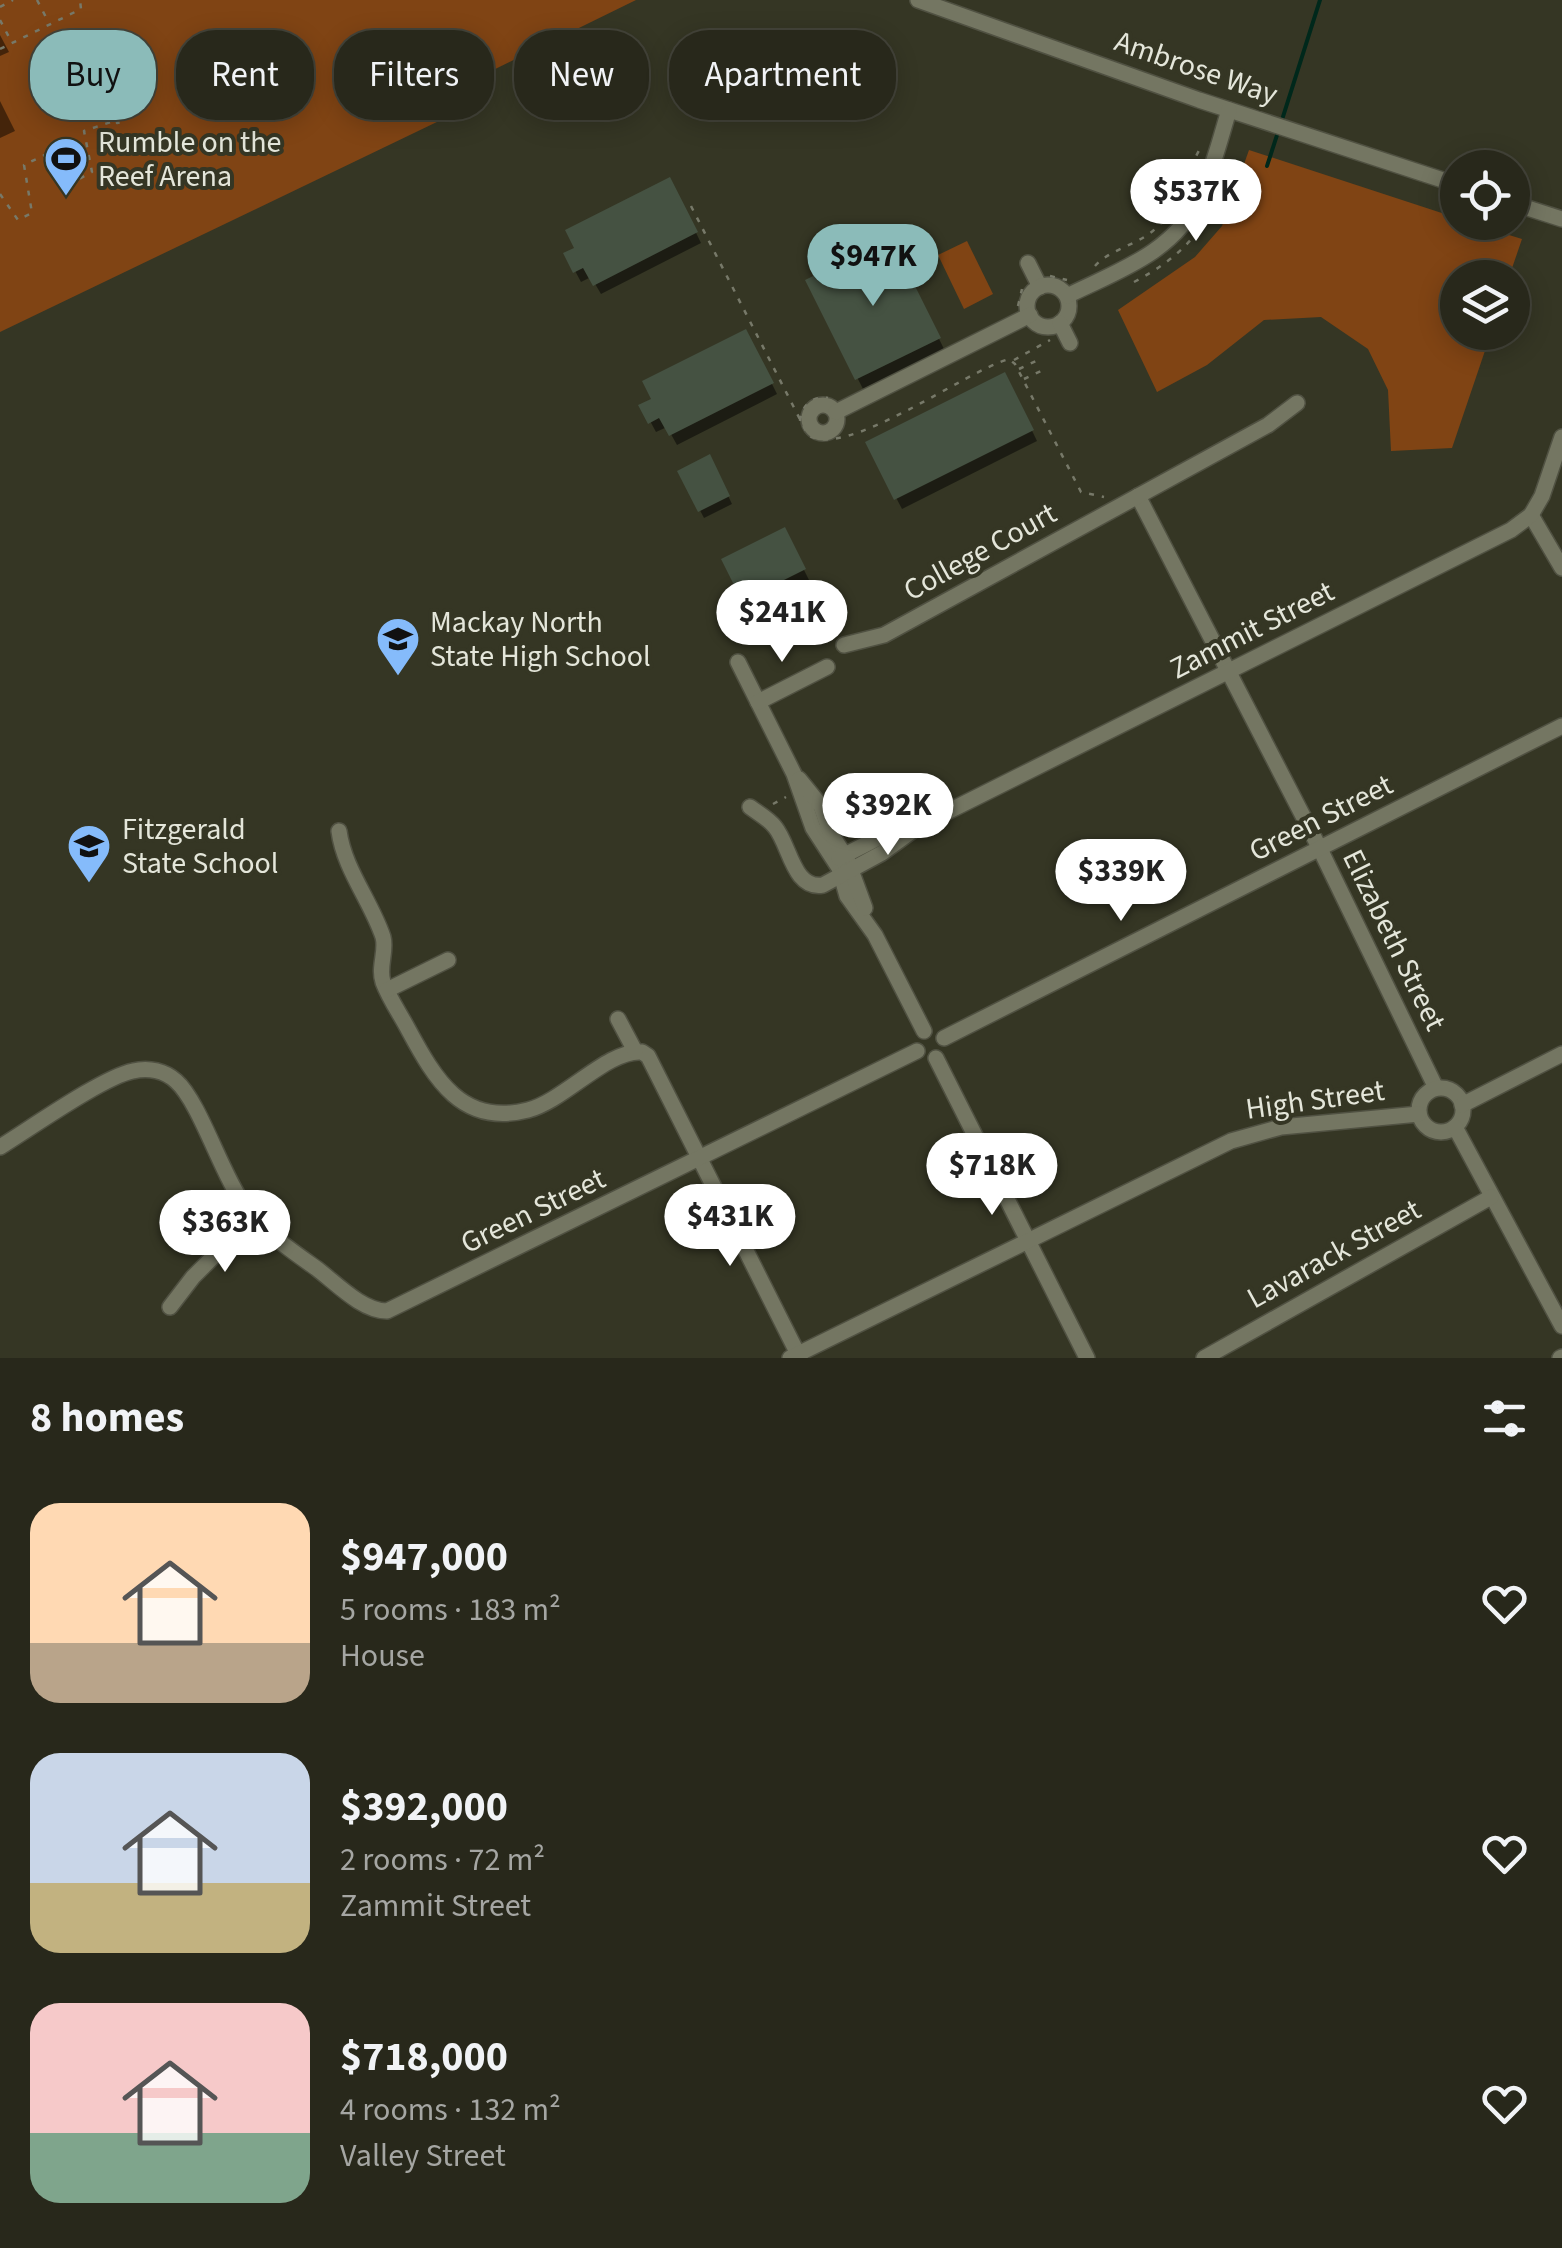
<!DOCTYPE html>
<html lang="en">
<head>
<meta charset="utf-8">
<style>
  body { margin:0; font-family:"Source Sans 3",sans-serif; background:#343428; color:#f1f3f6; height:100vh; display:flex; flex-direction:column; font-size:38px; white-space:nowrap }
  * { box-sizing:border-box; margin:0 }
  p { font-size:32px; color:#a5a6a3 }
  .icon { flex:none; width:55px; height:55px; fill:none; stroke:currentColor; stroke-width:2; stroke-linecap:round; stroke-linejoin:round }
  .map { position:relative; height:1358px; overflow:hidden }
  .drawer { display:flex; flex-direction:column; background:#28281b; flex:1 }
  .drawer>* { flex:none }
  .guide { position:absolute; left:30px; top:30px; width:1000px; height:90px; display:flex; gap:20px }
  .controls { position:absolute; left:1440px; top:150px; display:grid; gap:20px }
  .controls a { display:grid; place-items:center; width:90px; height:90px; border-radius:50%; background:#28281b; box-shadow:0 5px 25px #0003,0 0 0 2px #44443a; font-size:50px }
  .price { position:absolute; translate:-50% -85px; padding:0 22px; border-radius:35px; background:#fff; color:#222; font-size:32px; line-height:65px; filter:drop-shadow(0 2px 5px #0008) }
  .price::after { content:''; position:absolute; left:50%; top:60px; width:30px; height:22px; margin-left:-15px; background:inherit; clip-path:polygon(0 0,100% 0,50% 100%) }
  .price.selected { background:#8bbbb9; color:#111 }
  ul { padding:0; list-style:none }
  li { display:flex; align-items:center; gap:30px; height:250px; padding:0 30px }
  li span { display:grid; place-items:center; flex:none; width:280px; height:200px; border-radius:30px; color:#555 }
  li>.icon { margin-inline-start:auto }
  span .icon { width:120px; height:120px; fill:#fffc; stroke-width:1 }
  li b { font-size:42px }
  h2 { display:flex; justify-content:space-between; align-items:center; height:120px; padding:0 30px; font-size:42px }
  .chip { padding:0 35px; border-radius:40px; background:#28281b; box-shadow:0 5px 25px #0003,0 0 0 2px #44443a; font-size:35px; line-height:90px }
  .chip.selected { background:#8bbbb9; color:#111 }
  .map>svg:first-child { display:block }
</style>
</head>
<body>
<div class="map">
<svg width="1562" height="1358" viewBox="0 0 1562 1358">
  <rect width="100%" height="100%" fill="#353624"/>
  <g fill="#804414">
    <path d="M0,0H636L432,100L441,120L0,332Z"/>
    <path d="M1249,150L1457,218L1458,222L1470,223L1522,239L1509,277L1458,278V332L1491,333L1452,448L1391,451L1388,390L1368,349L1321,317L1264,320L1207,365L1157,392L1118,310L1195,257L1222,226Z"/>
    <path d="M967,241L993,294L964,309L938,255Z"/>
  </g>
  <g fill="#0007">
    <path d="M0,35L9,52L0,56Z"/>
    <path d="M0,101L15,131L0,138Z"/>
    <path d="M675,190L701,243L601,294L591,277L581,282L566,254Z"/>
    <path d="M896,251L944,349L863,389L809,282Z"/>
    <path d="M751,342L777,394L677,445L667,427L656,432L642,406Z"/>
    <path d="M1010,385L1037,441L902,509L868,444Z"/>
    <path d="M713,464L732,504L704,518L680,472Z"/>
    <path d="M789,540L809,580L769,600L766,597L757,601L752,594L744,598L724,560Z"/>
  </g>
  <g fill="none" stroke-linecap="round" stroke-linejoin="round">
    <g stroke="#00281b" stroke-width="4">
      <path d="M1281,123L1320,0"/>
      <path d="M1267,166L1278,132"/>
    </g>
  </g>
  <g fill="#455242">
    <path d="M670,177L698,232L593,286L583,268L573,273L563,253L574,248L565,230Z"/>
    <path d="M891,238L941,338L855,380L805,280Z"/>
    <path d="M746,329L774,383L669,436L659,418L648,424L638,405L651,399L642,381Z"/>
    <path d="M1005,372L1034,430L894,500L865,442Z"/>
    <path d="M710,454L730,496L698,512L677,471Z"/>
    <path d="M785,527L806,569L760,592L758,588L749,592L745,585L736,589L721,559Z"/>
  </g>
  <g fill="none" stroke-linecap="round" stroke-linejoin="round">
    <defs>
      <g id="minor">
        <path d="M918,0L1199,100L1458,185"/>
        <path d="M1512,203L1562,219"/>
        <path d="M1028,263L1040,287"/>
        <circle cx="1048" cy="306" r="21"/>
        <path d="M1067,296C1115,272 1174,253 1198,200C1212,172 1220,140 1229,110"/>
        <path d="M1060,323L1070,343"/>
        <circle cx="823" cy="419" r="14"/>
        <path d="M836,412L1030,315"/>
        <path d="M1138,496L1320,849L1436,1088"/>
        <path d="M1531,515L1562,568"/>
        <path d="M844,645L884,635L1268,425L1297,403"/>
        <path d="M738,662L794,774L813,828L839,868L847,896L875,935L924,1031"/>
        <path d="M758,702L827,667"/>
        <path d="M799,779L821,806L830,832L847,859L865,908"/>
        <path d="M750,807C758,813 769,819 775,827C790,845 793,890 823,885L882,853L919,826L1511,530L1531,515L1542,496L1562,437"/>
        <path d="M339,831C344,869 371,901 383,937C387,951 378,967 383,982C389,998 400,1014 408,1029C435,1079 462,1127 528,1110C564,1101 608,1049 642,1052L648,1056L800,1358"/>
        <path d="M839,858L880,837L915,827"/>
        <path d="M387,990L448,960"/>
        <path d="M618,1019L635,1051"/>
        <path d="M944,1038L1562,726"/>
        <path d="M936,1058L1087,1358"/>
        <circle cx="1441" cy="1110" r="22"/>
        <path d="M1462,1105L1562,1054"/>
        <path d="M1455,1127L1562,1326"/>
        <path d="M0,1147C31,1128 103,1077 133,1071C149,1067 165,1071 176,1081C199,1101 221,1172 242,1202C261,1230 289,1249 316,1268C336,1283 362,1311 387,1311L917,1051"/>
        <path d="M170,1307L193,1277L253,1217"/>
        <path d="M790,1358L1231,1141L1281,1127L1419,1114"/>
        <path d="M1204,1358L1491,1197"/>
        <path d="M1560,1358L1562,1357"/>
      </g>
    </defs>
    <use href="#minor" stroke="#505142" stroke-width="18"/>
    <g stroke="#777969" stroke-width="2.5" stroke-dasharray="5 8" stroke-linecap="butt">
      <path d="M37,0L49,23"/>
      <path d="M0,7L13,0"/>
      <path d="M0,20L11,41"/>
      <path d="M0,49L81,9L80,0"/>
      <path d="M0,194L18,220L32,213L24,165L55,150L79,179L92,172L84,131L117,120V123L122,122"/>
      <path d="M691,206L808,435C846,460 965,371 1009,359L1015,364L1081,492L1104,497"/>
      <path d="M1095,266C1110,249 1138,245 1155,229C1182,205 1184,176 1201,147"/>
      <path d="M1050,276L1067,280"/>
      <path d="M1134,282C1176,260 1204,234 1221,188"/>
      <path d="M1018,306L1022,289"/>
      <path d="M1014,360L1050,340"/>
      <path d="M1019,369L1036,361"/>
      <path d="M1024,379L1041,371"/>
      <path d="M800,421C802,405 812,396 828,398"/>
      <path d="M773,804L786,797"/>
    </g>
    <use href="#minor" stroke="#747662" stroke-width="15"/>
  </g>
  <defs>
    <symbol id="stadium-pin" viewBox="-11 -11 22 30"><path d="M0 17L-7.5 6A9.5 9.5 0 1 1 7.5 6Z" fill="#85bbfb" stroke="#353624"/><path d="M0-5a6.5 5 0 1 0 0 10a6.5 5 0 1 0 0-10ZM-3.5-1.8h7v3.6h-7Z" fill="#111"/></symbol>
    <symbol id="school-pin" viewBox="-11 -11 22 30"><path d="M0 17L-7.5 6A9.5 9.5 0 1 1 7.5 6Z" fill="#85bbfb" stroke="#353624"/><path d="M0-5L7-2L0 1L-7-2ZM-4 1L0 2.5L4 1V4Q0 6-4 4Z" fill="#111"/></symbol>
  </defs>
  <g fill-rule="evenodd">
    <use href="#stadium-pin" x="41" y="134" width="50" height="68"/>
    <use href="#school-pin" x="373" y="614" width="50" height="68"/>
    <use href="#school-pin" x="64" y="821" width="50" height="68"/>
  </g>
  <g text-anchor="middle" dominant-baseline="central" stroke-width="8" stroke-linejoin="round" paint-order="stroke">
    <g font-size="30" fill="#e4e6da" stroke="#353624">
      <text transform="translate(1196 68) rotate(19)">Ambrose Way</text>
      <text transform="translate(980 552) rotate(-29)">College Court</text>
      <text transform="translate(1252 630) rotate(-27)">Zammit Street</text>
      <text transform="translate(1321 818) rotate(-27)">Green Street</text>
      <text transform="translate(1394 940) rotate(64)">Elizabeth Street</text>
      <text transform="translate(1315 1100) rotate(-8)">High Street</text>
      <text transform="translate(533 1211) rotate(-26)">Green Street</text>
      <text transform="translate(1334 1254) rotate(-29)">Lavarack Street</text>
    </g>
    <g font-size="30" fill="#e4e6da" stroke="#353624" text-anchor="start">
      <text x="98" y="142">Rumble on the<tspan x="98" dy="34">Reef Arena</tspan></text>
      <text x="430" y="622">Mackay North<tspan x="430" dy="34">State High School</tspan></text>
      <text x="122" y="829">Fitzgerald<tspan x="122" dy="34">State School</tspan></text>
    </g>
  </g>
</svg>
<div class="controls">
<a><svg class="icon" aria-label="locate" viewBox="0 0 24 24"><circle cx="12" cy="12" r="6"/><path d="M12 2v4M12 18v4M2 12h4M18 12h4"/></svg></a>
<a><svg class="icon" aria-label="layers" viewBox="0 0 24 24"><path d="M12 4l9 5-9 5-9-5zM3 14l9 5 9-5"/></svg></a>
</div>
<b class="price" style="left:1196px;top:244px">$537K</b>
<b class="price selected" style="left:873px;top:309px">$947K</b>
<b class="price" style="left:782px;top:665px">$241K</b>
<b class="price" style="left:888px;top:858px">$392K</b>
<b class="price" style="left:1121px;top:924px">$339K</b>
<b class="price" style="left:992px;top:1218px">$718K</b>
<b class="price" style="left:730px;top:1269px">$431K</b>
<b class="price" style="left:225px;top:1275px">$363K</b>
<div class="guide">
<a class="chip selected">Buy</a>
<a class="chip">Rent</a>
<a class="chip">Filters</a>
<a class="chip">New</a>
<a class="chip">Apartment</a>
</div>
</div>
<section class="drawer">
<h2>8 homes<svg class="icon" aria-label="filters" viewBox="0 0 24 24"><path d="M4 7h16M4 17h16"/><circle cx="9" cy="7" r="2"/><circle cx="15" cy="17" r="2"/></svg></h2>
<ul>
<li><span style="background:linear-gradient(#ffd9b3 70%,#b9a48a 0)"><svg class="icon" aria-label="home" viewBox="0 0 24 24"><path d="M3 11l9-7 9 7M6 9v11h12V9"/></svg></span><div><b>$947,000</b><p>5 rooms · 183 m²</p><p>House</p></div><svg class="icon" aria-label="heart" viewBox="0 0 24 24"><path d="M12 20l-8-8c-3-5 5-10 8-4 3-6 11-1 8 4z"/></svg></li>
<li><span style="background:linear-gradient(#c9d6e8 65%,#c2b280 0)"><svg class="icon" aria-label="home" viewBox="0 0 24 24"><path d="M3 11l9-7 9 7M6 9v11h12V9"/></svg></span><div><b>$392,000</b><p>2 rooms · 72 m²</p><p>Zammit Street</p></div><svg class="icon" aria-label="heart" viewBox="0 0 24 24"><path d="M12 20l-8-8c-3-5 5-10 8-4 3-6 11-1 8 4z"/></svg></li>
<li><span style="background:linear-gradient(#f6c9c9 65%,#7fa58c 0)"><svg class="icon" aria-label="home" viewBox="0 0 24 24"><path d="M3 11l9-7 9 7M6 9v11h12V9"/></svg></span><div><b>$718,000</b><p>4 rooms · 132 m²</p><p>Valley Street</p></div><svg class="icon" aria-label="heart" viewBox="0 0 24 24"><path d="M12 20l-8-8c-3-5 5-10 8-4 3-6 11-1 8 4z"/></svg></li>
</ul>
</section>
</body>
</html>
